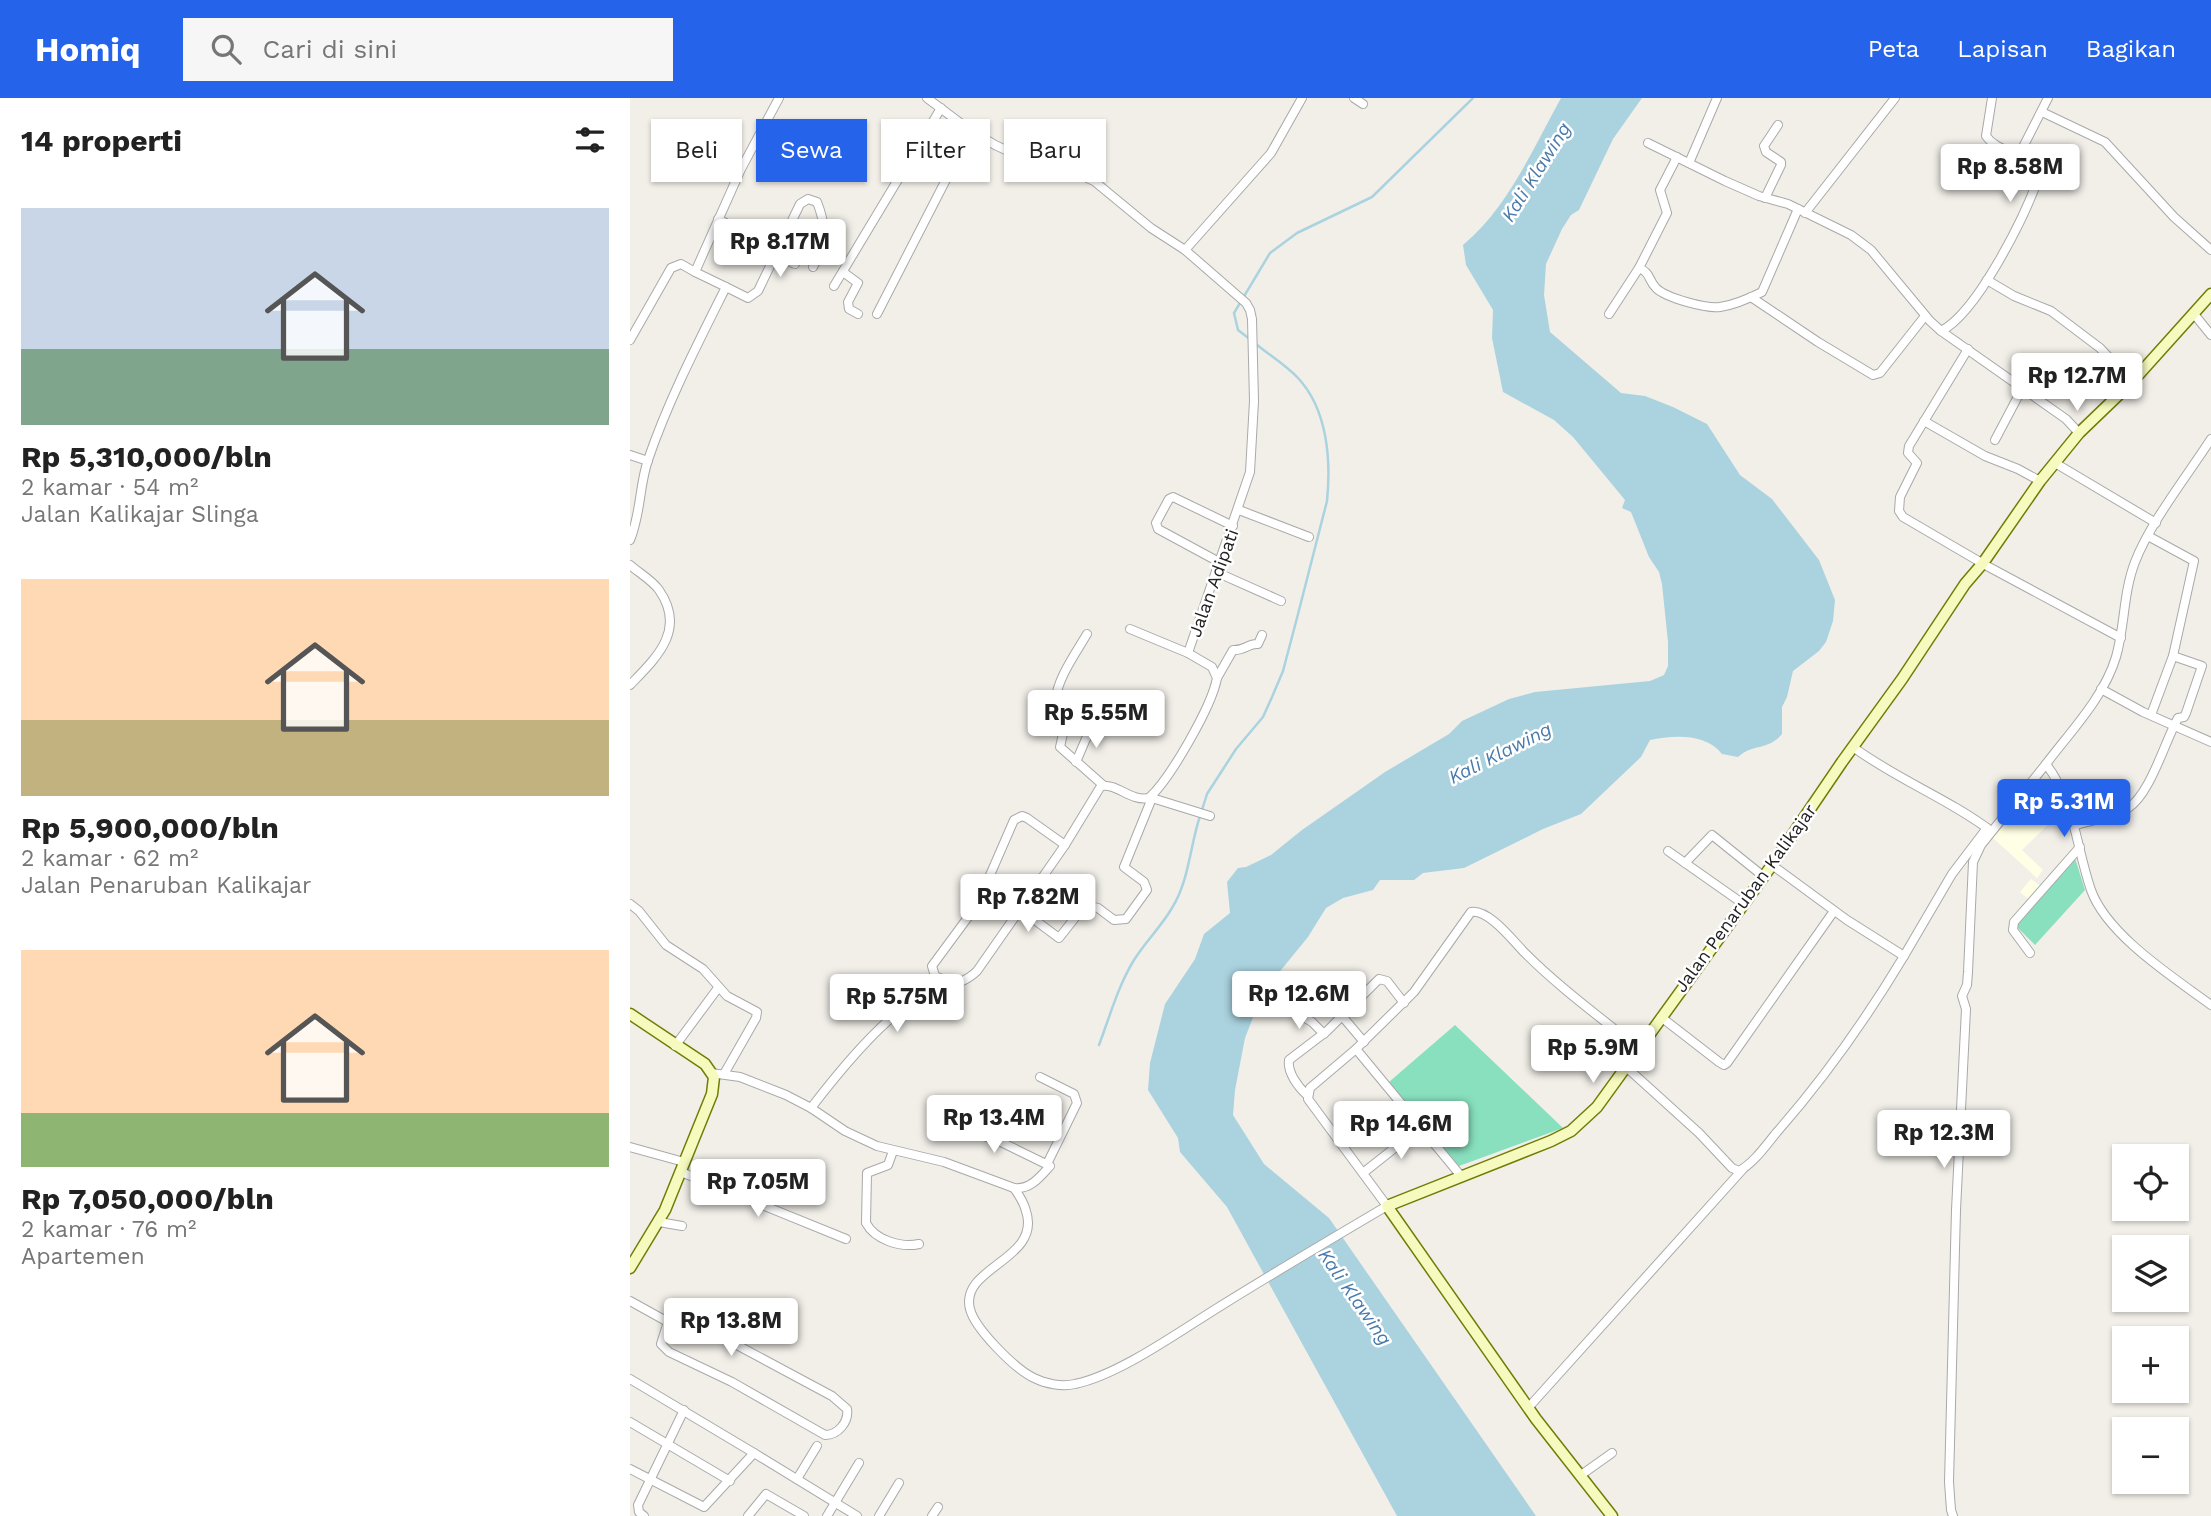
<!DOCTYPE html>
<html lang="id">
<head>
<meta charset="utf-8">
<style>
  body { margin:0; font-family:"Work Sans",sans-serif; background:#f6f6f6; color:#222; height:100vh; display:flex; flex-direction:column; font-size:26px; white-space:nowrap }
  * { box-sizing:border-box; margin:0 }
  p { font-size:23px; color:#767676 }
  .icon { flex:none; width:38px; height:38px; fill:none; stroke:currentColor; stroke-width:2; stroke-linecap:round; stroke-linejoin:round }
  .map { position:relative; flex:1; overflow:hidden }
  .details { display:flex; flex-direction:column; background:#fff; width:630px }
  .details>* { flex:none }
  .top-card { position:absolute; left:21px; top:21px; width:665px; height:63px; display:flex; gap:14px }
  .controls { position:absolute; left:1482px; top:1046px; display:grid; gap:14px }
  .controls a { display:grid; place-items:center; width:77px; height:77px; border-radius:0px; background:#fff; box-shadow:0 2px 5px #0004; font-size:35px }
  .price { position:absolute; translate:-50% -60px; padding:0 16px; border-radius:7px; background:#fff; color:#222; font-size:23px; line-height:46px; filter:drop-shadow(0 2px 4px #0008) }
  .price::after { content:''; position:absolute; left:50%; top:42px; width:21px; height:16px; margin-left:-10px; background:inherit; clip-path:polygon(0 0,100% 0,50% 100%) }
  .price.active { background:#2563eb; color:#fff }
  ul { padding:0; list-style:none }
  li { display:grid; align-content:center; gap:14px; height:371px; padding:0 21px }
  li span { display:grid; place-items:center; height:217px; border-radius:0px; color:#555 }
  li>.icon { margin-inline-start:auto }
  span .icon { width:126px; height:126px; fill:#fffc; stroke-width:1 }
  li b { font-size:30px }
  h2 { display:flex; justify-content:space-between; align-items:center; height:84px; padding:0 21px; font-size:30px }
  .tag { padding:0 24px; border-radius:0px; background:#fff; box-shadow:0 2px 5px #0004; font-size:24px; line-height:63px }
  .tag.active { background:#2563eb; color:#fff }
  header { display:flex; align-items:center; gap:42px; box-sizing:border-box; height:98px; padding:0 35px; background:#2563eb; color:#fff }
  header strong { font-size:33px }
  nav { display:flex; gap:38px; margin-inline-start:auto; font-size:24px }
  .search { width:490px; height:63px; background:#f6f6f6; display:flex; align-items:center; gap:18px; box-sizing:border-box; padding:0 24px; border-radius:0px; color:#767676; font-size:26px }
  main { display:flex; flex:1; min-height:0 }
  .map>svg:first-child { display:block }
</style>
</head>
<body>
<header>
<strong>Homiq</strong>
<div class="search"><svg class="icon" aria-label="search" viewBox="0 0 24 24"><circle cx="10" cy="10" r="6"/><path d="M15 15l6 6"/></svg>Cari di sini</div>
<nav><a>Peta</a><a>Lapisan</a><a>Bagikan</a></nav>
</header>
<main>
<section class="details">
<h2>14 properti<svg class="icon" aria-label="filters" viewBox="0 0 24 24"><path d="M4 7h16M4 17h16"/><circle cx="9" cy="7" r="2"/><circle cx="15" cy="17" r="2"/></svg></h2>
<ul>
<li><span style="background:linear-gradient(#c9d6e8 65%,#7fa58c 0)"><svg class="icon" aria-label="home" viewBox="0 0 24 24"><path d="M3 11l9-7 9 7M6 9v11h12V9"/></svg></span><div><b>Rp 5,310,000/bln</b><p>2 kamar · 54 m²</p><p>Jalan Kalikajar Slinga</p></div></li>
<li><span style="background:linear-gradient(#ffd9b3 65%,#c2b280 0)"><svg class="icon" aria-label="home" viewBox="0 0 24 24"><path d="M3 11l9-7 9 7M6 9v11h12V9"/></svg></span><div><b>Rp 5,900,000/bln</b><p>2 kamar · 62 m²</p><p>Jalan Penaruban Kalikajar</p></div></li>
<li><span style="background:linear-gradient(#ffd9b3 75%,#8fb573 0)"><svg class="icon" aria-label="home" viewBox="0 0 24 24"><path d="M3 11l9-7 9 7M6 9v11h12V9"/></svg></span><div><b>Rp 7,050,000/bln</b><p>2 kamar · 76 m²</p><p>Apartemen</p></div></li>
</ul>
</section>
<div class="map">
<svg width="1581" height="1418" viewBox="0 0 1581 1418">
  <rect width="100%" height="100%" fill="#f2efe9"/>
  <g fill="#ffffe5">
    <path d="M1412,682L1421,690L1412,701L1428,717L1392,752L1413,772L1407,780L1363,740Z"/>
    <path d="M1401,781L1410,788L1398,801L1390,794Z"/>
  </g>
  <g fill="#88e0be">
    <path d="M1445,760L1455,792L1405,847L1385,827Z"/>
    <path d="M825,927L933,1030L829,1068L759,984Z"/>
  </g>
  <path fill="#aad3df" d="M931,0H1012L983,41L949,112L941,117L932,131L916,166L914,197L920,234L991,295L1015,298L1043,309L1077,326L1110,377L1142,401L1189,462L1205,502L1203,523L1196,544L1189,553L1163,573L1157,599L1152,609V636C1138,653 1124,645 1108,659L1092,656C1076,635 1043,637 1020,642L1011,659L951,716L913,731L834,770L793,775L784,782H750L743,792L713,800L696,810L678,839L633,894L615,940L605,992L603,1017L634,1066L699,1120L906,1418H767L597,1109L550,1054L548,1040L518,992L520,965L535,906L565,861L574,836L600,815L597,784L608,770L616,769L641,757L672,732L755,674L819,636L832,623L879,601L905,594L1020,583L1034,577L1038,568V544L1032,486L1029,474L1019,459L1001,414L992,410L995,402L943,339L924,322L873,294L862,240L863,212L836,167L833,147C879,108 902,52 931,0Z"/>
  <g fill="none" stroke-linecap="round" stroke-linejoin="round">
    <g stroke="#aad3df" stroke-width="2.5">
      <path d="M621,242L608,232L604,215L640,155L667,135L742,99L843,0"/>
      <path d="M572,712L577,696L606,651L633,619L642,599L653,573L667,520L697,403C701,363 698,312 668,280C656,267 639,257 626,246"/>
      <path d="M469,947C480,918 488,888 504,862C515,844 531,829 542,810C559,783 560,748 570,718"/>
    </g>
    <defs>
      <g id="street">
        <path d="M724,0L733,6"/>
        <path d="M1412,14L1475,44L1544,119L1581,152"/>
        <path d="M1018,45L1095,83L1129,98L1158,106L1221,137L1241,152L1300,223L1311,233L1436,321L1449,335"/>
        <path d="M1389,57L1418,0"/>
        <path d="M1059,65L1087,0"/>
        <path d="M1135,100L1151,67V64L1136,54L1134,48L1148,27"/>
        <path d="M1175,115L1265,0"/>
        <path d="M88,121L124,140L145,157L165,166"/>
        <path d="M555,152L641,55L672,0"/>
        <path d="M1009,170C1021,175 1018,182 1026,190C1036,200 1077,211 1090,209C1104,207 1120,200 1132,194L1168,111"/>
        <path d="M213,174L228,185L218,204L219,211L228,216"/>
        <path d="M1357,182L1384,198L1421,213L1470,250L1502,284"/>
        <path d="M204,188L311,10"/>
        <path d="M96,189L118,200L128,193L170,106L178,101L187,104C197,129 196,145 183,169"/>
        <path d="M1121,199L1188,244L1243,277L1250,275L1295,218"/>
        <path d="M247,216L341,33"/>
        <path d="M979,216L1009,170L1037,115L1030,92L1047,59"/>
        <path d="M1564,216L1581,237"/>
        <path d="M1311,233C1347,215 1394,120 1408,81C1405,53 1370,58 1356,38L1362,0"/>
        <path d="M0,242L41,170L51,166L65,174"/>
        <path d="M1338,251L1279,348L1278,355L1287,365L1270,399L1269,413L1273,419L1357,468L1491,540"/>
        <path d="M1294,323L1355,358L1388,371L1410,383"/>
        <path d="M1581,341C1557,378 1520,425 1505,464C1493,495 1495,528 1486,559C1474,599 1441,633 1416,666C1445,704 1446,749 1461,792C1477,837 1543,879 1581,907"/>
        <path d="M1365,342L1393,289"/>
        <path d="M0,357L18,363"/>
        <path d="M1425,365L1526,425"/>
        <path d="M609,412L679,439"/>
        <path d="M1518,438L1564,463L1543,558L1521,617"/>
        <path d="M0,442C11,416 9,388 18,362C38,303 68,245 96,189L65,174L111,71L149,0"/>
        <path d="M589,464L528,431L526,425L539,401L543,399L603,428"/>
        <path d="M0,467C9,475 22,482 29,492C57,532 26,560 0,587"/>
        <path d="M586,474L651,503"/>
        <path d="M500,531L558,555"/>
        <path d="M457,536C447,553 425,584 426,603L438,610V613L430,649L473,687"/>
        <path d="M587,580L603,552C614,553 619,545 628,546L632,537"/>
        <path d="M1471,591L1513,614L1581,644"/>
        <path d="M1223,649C1266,681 1319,701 1361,733"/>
        <path d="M446,664L461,629"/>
        <path d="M523,696L522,700L580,718"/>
        <path d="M1446,727C1462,722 1483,719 1498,710C1520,697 1535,643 1548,620L1554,619L1556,615L1572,568L1543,558"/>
        <path d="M1038,753L1112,805"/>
        <path d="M1055,765L1082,737L1133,778"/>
        <path d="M1142,767L1217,822L1274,858L1322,776L1357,730"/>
        <path d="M0,806L9,813L36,847L73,871L97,898L127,914L126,920L94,976"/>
        <path d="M390,811L429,840L455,807L468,810L484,822L496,821L517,792L514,784L494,769L522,700"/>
        <path d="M1400,855L1383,832L1384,824L1450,749"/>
        <path d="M324,886L305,878L302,868L347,807L384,722L392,718L397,720L435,747"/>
        <path d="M658,910L682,924L694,936"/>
        <path d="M712,918L734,944"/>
        <path d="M1031,919L1089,964L1094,967L1097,965L1204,813"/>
        <path d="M45,948L88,890"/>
        <path d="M726,951L831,1078"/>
        <path d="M995,968L1069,1035L1102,1070L1109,1073C1124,1065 1136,1047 1147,1034C1197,977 1235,923 1274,858"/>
        <path d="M81,975L110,979L156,997L181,1010L215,1033L247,1048L314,1064L384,1090C400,1092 410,1079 420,1068L369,1043L322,1027"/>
        <path d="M410,979L444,996L447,1005L417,1066"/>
        <path d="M677,997C668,989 657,974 659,962L697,933L749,881L757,883L774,905"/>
        <path d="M181,1010C207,976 248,926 283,903C303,891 331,889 347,873L435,747L471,688C487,685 501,704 519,700C540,681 582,608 587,580L582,569L558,555L620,374L624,303L622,221L620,212L616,205L555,152L521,130L464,83L430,68L378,53L365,47L337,30L297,0"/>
        <path d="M0,1049L54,1064"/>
        <path d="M263,1053L258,1067L237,1075L236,1125C245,1142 271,1150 289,1146"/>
        <path d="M51,1074L216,1141"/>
        <path d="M733,1075L791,1029"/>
        <path d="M384,1090C389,1097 394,1105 396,1113C412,1162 329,1169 340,1211C345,1231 385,1271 404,1280C416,1286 432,1289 445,1286C489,1277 550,1233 589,1209C645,1174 701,1141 757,1108L678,1001L680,990L726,951L784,894L841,814C859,811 883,843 895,855C930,890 970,919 1008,950"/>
        <path d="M29,1124L52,1128"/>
        <path d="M0,1203L38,1224L43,1219H48L90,1238L202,1298L217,1311C219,1324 208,1337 195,1337L102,1284L39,1254L31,1246L38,1224"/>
        <path d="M0,1281L124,1355L74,1409L0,1371"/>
        <path d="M898,1310L1113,1071"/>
        <path d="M0,1324L100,1383"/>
        <path d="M124,1355L227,1418"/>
        <path d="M951,1377L982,1355"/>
        <path d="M167,1381L187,1348"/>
        <path d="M14,1418L9,1414L8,1407L54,1312"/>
        <path d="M118,1418L136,1396L174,1418"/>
        <path d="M197,1418L229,1365"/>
        <path d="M249,1418L269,1385"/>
        <path d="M302,1418L308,1409"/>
        <path d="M1323,1418L1321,1412L1319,1384L1326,1112L1336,911L1332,898L1337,887L1338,874L1343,764L1351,747L1416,666"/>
      </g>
      <g id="secondary">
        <path d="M0,916L75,966L84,979L82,996L35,1112L0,1170"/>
        <path d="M982,1418L906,1321L757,1108L921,1043L941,1033L967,1009L1142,767L1212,664L1272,581L1335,486L1353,465L1410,383L1449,335L1502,284L1581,196"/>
      </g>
    </defs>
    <use href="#street" stroke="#a9a9a9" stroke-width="10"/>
    <use href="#secondary" stroke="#707d05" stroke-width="13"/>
    <use href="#street" stroke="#fff" stroke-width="8"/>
    <use href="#secondary" stroke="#f7fabf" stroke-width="10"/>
  </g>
  <g text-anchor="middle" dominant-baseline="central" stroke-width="5" stroke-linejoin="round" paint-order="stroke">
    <g font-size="18" fill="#222" stroke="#fff">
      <text transform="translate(583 485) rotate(-70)">Jalan Adipati</text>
      <text transform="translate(1115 800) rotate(-54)">Jalan Penaruban Kalikajar</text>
    </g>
    <g font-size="19" font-style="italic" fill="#4a7aab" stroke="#fff">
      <text transform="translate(906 74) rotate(-58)">Kali Klawing</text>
      <text transform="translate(870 655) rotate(-27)">Kali Klawing</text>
      <text transform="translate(725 1199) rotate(55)">Kali Klawing</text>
    </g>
  </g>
</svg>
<div class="controls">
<a><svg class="icon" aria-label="locate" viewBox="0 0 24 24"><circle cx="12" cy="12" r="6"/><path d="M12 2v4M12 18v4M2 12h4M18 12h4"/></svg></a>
<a><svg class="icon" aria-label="layers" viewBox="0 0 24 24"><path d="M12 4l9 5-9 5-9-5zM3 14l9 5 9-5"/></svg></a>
<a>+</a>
<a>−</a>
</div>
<b class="price" style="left:1380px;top:106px">Rp 8.58M</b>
<b class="price" style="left:150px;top:181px">Rp 8.17M</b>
<b class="price" style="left:1447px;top:315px">Rp 12.7M</b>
<b class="price" style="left:466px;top:652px">Rp 5.55M</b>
<b class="price active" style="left:1434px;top:741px">Rp 5.31M</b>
<b class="price" style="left:398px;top:836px">Rp 7.82M</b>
<b class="price" style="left:669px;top:933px">Rp 12.6M</b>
<b class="price" style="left:267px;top:936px">Rp 5.75M</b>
<b class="price" style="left:963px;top:987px">Rp 5.9M</b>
<b class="price" style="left:364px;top:1057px">Rp 13.4M</b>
<b class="price" style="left:771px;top:1063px">Rp 14.6M</b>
<b class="price" style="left:1314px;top:1072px">Rp 12.3M</b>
<b class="price" style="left:128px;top:1121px">Rp 7.05M</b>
<b class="price" style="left:101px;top:1260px">Rp 13.8M</b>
<div class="top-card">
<a class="tag">Beli</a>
<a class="tag active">Sewa</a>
<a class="tag">Filter</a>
<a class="tag">Baru</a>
</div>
</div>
</main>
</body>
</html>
